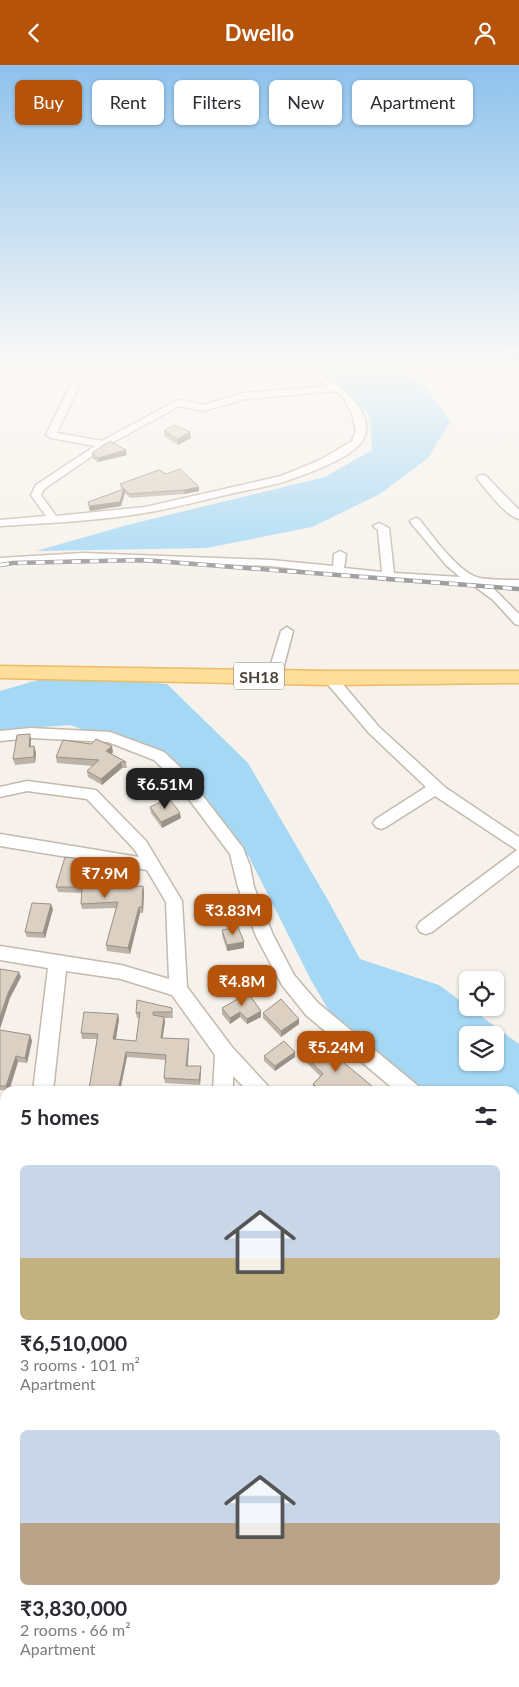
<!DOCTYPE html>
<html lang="en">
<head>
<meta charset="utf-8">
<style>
  body { margin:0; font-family:Lato,sans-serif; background:#f7f7f7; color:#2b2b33; height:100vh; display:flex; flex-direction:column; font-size:19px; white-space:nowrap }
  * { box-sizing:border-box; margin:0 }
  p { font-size:16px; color:#7c7c81 }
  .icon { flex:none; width:28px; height:28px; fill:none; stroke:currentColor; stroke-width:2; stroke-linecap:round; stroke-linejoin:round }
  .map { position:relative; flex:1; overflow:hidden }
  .side { position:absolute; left:0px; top:1021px; width:520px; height:601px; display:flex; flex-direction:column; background:#fff; border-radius:15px 15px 0 0; box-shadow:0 1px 4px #0004 }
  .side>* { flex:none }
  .top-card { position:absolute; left:15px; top:15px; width:490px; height:45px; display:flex; gap:10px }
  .tools { position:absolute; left:459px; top:906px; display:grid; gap:10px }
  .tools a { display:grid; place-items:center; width:45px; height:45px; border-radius:8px; background:#fff; box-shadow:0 1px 4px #0004; font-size:25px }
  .price { position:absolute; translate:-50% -42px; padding:0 11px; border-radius:10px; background:#b45309; color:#fff; font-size:16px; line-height:32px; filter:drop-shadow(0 1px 2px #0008) }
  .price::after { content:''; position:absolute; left:50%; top:30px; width:15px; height:11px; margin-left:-8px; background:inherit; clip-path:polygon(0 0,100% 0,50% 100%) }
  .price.selected { background:#222; color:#fff }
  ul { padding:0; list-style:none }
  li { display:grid; align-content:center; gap:10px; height:265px; padding:0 20px }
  li span { display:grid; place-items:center; height:155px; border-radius:8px; color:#555 }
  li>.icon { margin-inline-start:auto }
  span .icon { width:90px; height:90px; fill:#fffc; stroke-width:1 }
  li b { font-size:21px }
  h2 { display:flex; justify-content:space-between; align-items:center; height:60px; padding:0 20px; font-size:21px }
  .chip { padding:0 18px; border-radius:8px; background:#fff; box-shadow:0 1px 4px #0004; font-size:18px; line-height:45px }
  .chip.selected { background:#b45309; color:#fff }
  header { display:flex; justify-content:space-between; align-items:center; height:65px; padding:0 20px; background:#b45309; color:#fff; font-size:22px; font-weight:700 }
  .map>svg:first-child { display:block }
</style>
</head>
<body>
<header><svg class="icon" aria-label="back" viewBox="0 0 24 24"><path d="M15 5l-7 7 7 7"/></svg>Dwello<svg class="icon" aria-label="person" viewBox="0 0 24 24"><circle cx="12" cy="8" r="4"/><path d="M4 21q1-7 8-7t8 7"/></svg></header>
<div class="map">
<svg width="519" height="1622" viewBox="0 0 519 1622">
  <rect width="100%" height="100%" fill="#f6f2eb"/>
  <g fill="#a5d8f5" fill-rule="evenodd">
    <path d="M300,302H397L428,325L450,357L428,393L380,429L312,462L207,483L36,486L127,460L325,412L372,385L370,351L336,318Z"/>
    <path d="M55,610L167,619L248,698L329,837L360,894L439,920L519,979V1129L515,1125V1026H400L352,985L311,915L249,792L159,693L70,660L0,665V626ZM468,970H495V998H468Z"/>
  </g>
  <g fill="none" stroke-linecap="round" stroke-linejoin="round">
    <defs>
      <g id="minor">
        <path d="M295,302C323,302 386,348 360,379C346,395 309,408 289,415C269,422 246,425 226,430C199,436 171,444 144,448C97,456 48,458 0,461V455L46,451L31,430L36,420L95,381L51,373L46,370L78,305L85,307L57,368L102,376L176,336L182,335L203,340L244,328L328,321ZM336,326L344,334L352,349L356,365L352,376L320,395L281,411L145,442L56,451L41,430L44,424L108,380L179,341L203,346L245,334Z"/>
        <path d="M482,410L486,411L519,445V454C505,451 488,426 478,415L477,413L478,411Z"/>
        <path d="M415,453L419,454C432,470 459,509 480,513C492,515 506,515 519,515V523L491,521L519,549V560L515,559L493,535L473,520L388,515L271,501L83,494L0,499V493L83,488L271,495L333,501L334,489L340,486L346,489L344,503L382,507L378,465L373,461L379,458L389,463L394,508L460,512L446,500L411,458L410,456Z"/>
        <path d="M287,562L293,566L281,612L274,616L269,615L267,612L281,566Z"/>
        <path d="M330,609L335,610L379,662L446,723L519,772V800L432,867L426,869L420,867L417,862L420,857L517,785L435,731L386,762L381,764L376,762L373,758L376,754L426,722L369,668L325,616L323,613L325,610Z"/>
        <path d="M31,663L110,667L164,687L183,705L243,783L250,801L254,822L273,870L294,910L318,938L417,1020L420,1026H396L306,950L282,920L256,871L238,822L230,789L173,713L154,695L108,677L31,673L0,676V666Z"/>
        <path d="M27,716L96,725L146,776L182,836L187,922L232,982L267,1020L270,1026H248L233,1011V1026H213L215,990L172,930L121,914L66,906L53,1026H33L48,903L0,895V881L121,900L169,914L166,837L147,805L0,781V769L139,792L134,784L87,734L27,726L0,732V722Z"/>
        <rect x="0" y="1036" width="5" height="18"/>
        <path d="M515,1106L519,1107V1129L515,1128Z"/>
        <path d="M519,1178V1202L515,1204V1180Z"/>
        <rect x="0" y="1182" width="5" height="22"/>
        <path d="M515,1282L519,1284V1310L515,1308Z"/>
        <path d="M5,1327V1390L0,1392V1329Z"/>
        <path d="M5,1395V1421L0,1422V1396Z"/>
        <path d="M389,1618H417L418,1622H390Z"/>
      </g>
      <path id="primary" d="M0,601L330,606H519V618L330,620L0,613Z"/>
    </defs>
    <use href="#minor" stroke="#c3baac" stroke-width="3"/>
    <use href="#primary" stroke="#ebbc64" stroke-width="3"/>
    <use href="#minor" fill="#fff" fill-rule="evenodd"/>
    <use href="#primary" fill="#ffde9b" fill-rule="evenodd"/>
    <defs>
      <path id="rail" d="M0,500L13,498L143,495L519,524"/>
    </defs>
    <use href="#rail" stroke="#9a9a9a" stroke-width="4.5"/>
    <use href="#rail" stroke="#fff" stroke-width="3" stroke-dasharray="9" stroke-linecap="butt"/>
  </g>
  <g fill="#bdb3a7">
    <path d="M164,366L190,367L191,373L178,380L164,371Z"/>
    <path d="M92,388L127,390L98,397L92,393Z"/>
    <path d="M166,409L199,422V426L185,429L130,433L125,428L121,441L90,446L88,437L122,425L121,423L120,419Z"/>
    <path d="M31,675V682L34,681L36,688L35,698L15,700L13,694Z"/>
    <path d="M113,687L111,689L126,697L127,703H122L102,720L88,712L87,706L93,701L57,698L56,692Z"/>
    <path d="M150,742L181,753L162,763L151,748Z"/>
    <path d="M85,800L83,807L97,806L99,814L112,819V822L143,821L144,827L143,848H140L130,889L107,886L106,880L116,843L82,844L81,839L82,828L58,827L56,822Z"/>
    <path d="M53,844L45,873L27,872L25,867Z"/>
    <path d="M222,865L244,877V883L227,886L222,870Z"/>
    <path d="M172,943L173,953H164L165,957L162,973L189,979L188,1001H201V1006L200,1020L165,1018L164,1013L166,995L127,992L120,1026H121H90L89,1024L97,974H82L81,968L118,949L119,954L116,974L136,976L139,953H137L136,948Z"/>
    <path d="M222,943L261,946V952L247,959L240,952L230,959L222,949Z"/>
    <path d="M263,948L299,954V959L281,972L263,953Z"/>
    <path d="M0,965L30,970L32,976L27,998L18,997L9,1026L0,1025Z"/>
    <path d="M264,991L295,992L275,1006L264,996Z"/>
    <path d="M306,991L337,995L378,1026H315L312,1024L313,1019L320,1011L305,996Z"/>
    <path d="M0,1111H5V1136L4,1141L0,1140Z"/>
    <path d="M519,1455V1465L516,1457Z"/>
  </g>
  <g fill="#9a9288">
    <path d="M190,367L191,373L178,380V374Z"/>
    <path d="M126,385L127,390L98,397V393Z"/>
    <path d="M199,422V426L185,429L184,425Z"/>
    <path d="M124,424L125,428L121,441L90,446L89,441Z"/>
    <path d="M30,669L31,675L30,688L29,682Z"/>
    <path d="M34,681L36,688L35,698L34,692Z"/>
    <path d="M112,681L113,687L107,693L106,686Z"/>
    <path d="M121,697L122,703L102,720L101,714Z"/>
    <path d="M180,748L181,753L162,763L161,757Z"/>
    <path d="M84,794L85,800L82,813L80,807Z"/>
    <path d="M143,821L144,827L143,848L142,842Z"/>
    <path d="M51,839L53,844L45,873L43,868Z"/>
    <path d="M139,842L140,848L130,889L128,883Z"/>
    <path d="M244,877V883L227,886V880Z"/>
    <path d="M19,907L21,912L10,933L0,964V952L8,928Z"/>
    <path d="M261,946V952L247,959V954Z"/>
    <path d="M240,947V952L230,959V953Z"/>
    <path d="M118,949L119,954L115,979L113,974Z"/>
    <path d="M164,952L165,957L162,978L161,973Z"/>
    <path d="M299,954V959L281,972V966Z"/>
    <path d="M30,970L32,976L27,998L25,993Z"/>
    <path d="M189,974V979L187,1006L186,1001Z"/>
    <path d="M126,987L127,992L120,1026H118Z"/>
    <path d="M295,987V992L275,1006V1001Z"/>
    <path d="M16,991L18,997L9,1026L6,1021Z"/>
    <path d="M201,1001V1006L200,1020L199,1015Z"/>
    <path d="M344,1021L343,1026H339Z"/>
    <path d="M5,1121V1136L4,1141L1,1136Z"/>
    <path d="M29,1618H32L31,1622H28Z"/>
  </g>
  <g fill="#dcd0c2" stroke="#9a9288">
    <path d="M174,360L190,367L178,374L164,366Z"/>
    <path d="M110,376L126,385L98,393L92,388Z"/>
    <path d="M180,404L199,422L184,425L130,429L124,424L120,437L89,441L88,437L124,424L120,419L159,405L166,409Z"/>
    <path d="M30,669L29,682L34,681V692L13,694L17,670Z"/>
    <path d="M96,674L112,681L106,686L126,697H121L101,714L87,706L99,695L56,692L63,675L91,679Z"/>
    <path d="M169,733L180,748L161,757L150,742Z"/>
    <path d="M65,792L84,794L80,807L97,806V814L111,813L110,822L143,821L142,842H139L128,883L106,880L118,837L81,839L82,822H56Z"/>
    <path d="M32,838L51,839L43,868L25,867Z"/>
    <path d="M238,862L244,877L227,880L222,865Z"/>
    <path d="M0,904L19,907L8,928L0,952Z"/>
    <path d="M248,928L261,946L247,954L240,947L230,953L222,943Z"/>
    <path d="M281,934L299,954L281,966L263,948Z"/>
    <path d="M137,935L172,943V947H153V950L164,952L161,973L189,974L186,1001H201L199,1015L164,1013L166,990L126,987L118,1026H121H101V1024H89L98,969L81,968L84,947L118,949L113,974L136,976L140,947L136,948Z"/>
    <path d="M0,965L30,970L25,993L16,991L6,1021H0Z"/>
    <path d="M284,976L295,987L275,1001L264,991Z"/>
    <path d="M320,977L337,995L338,993L378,1026H349L344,1021L339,1026H322L313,1019L323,1009L306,991Z"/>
    <path d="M0,1111H5V1121L1,1136H0Z"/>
    <path d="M515,1337L519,1343V1359L515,1362Z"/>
    <path d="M519,1390V1430L515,1432V1392Z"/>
    <path d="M2,1607H5V1618H29L28,1622H1Z"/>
    <rect x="114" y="1618" width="17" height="4"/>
    <rect x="157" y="1618" width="28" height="4"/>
    <path d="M320,1618H381L382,1622H321Z"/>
  </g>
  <linearGradient id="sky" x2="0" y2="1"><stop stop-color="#8dc2ed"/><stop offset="0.57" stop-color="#fbf9f6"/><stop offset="1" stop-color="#fbf9f6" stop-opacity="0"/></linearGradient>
  <rect width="519" height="529" fill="url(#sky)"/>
  <g text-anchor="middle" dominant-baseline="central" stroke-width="4" stroke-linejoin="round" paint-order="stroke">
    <rect fill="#fff" stroke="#817b74" stroke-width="1" x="234" y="597.5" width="50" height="27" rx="4"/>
    <g font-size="16" font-weight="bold" fill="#4b4338">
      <text x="259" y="611">SH18</text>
    </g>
  </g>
</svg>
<div class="tools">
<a><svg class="icon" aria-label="locate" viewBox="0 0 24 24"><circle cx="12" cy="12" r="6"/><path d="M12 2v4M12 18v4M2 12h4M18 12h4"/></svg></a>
<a><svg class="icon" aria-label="layers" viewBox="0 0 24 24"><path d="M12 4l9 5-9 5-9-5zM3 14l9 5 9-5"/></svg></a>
</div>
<b class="price selected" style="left:165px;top:745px">₹6.51M</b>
<b class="price" style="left:105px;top:834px">₹7.9M</b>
<b class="price" style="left:233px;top:871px">₹3.83M</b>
<b class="price" style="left:242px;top:942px">₹4.8M</b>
<b class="price" style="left:336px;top:1008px">₹5.24M</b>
<div class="top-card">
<a class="chip selected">Buy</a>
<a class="chip">Rent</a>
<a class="chip">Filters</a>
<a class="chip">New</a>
<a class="chip">Apartment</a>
</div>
<section class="side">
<h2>5 homes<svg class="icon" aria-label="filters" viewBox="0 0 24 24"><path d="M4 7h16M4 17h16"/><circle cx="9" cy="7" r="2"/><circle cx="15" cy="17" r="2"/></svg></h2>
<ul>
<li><span style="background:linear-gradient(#c9d6e8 60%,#c2b280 0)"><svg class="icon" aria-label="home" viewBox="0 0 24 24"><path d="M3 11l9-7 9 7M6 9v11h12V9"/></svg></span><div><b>₹6,510,000</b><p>3 rooms · 101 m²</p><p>Apartment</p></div></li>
<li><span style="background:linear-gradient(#c9d6e8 60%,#b9a48a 0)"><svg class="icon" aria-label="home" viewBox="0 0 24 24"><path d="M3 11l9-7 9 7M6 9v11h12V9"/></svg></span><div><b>₹3,830,000</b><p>2 rooms · 66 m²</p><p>Apartment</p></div></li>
</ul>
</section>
</div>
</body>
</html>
